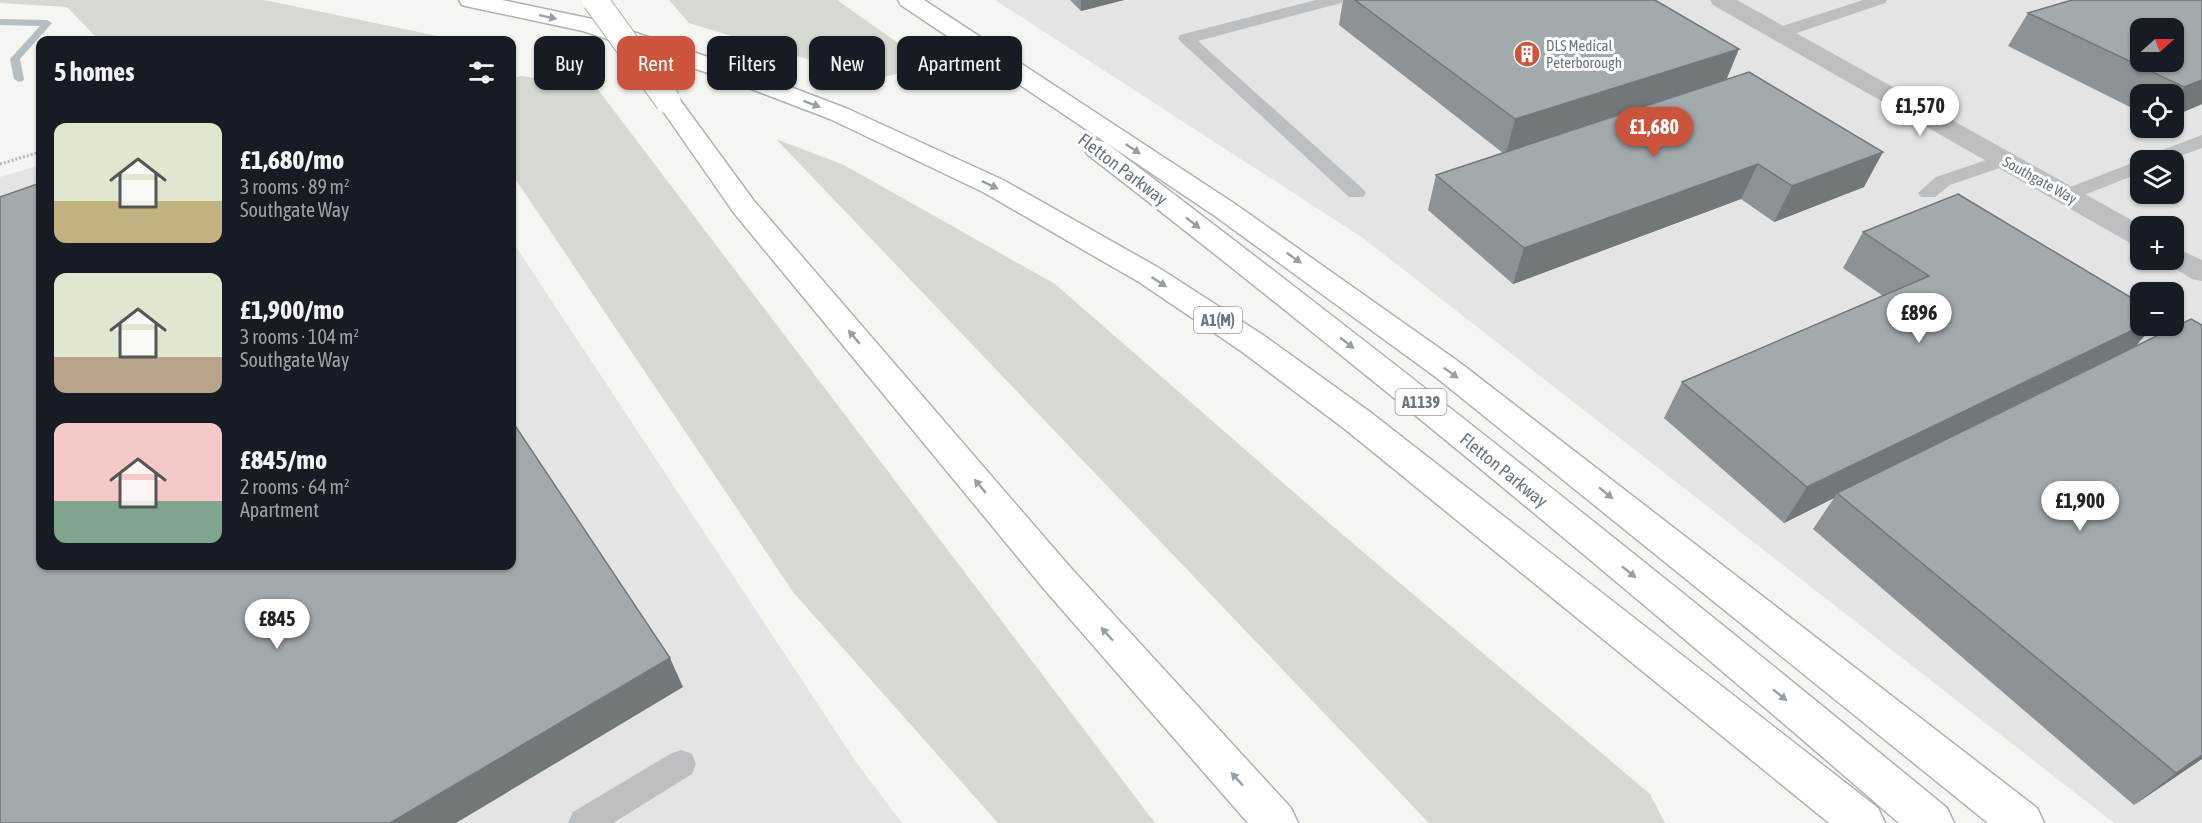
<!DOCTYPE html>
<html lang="en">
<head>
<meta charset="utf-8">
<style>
  body { margin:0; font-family:"Asap Condensed",sans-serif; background:#242831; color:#f1f3f6; height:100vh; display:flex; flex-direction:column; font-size:22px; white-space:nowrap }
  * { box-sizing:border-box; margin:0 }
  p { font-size:20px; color:#9ea1a6 }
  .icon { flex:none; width:33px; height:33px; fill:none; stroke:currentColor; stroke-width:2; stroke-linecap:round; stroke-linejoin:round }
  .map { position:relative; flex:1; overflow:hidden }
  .details { position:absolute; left:36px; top:36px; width:480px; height:534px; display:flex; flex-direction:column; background:#171b24; border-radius:12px; box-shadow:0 2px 4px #0004 }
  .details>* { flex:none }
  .top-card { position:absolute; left:534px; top:36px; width:570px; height:54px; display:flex; gap:12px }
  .needle { width:39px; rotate:69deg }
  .buttons { position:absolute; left:2130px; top:18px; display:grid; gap:12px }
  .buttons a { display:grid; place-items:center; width:54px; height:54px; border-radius:12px; background:#171b24; box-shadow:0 2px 4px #0004; font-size:30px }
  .price { position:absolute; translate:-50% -51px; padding:0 14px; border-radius:21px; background:#fff; color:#222; font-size:20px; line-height:39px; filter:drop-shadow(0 2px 3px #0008) }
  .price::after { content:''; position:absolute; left:50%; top:36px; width:18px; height:14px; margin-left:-9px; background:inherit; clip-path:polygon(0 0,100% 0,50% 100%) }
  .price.on { background:#cc543c; color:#fff }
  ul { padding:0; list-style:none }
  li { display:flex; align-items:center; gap:18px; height:150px; padding:0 18px }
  li span { display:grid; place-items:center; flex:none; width:168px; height:120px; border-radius:12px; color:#555 }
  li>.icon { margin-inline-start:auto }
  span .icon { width:72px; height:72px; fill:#fffc; stroke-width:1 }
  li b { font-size:26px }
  h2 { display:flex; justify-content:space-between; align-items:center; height:72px; padding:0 18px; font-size:26px }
  .chip { padding:0 21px; border-radius:12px; background:#171b24; box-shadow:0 2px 4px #0004; font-size:21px; line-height:54px }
  .chip.on { background:#cc543c; color:#fff }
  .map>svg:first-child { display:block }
</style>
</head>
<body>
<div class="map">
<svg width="2202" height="823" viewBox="0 0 2202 823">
  <rect width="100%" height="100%" fill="#f5f5f2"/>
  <g fill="#e3e4e3" fill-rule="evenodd">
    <path d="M995,0H2202V823H2114L1363,238ZM2140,28H2174V62H2140ZM2140,94H2174V128H2140ZM2140,160H2174V194H2140ZM2140,226H2174V260H2140ZM2140,292H2174V326H2140Z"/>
    <path d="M40,165V566H512V241L856,762L902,823H0V177Z"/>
  </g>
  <g fill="#d5d9d2">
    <path d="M0,0H264L457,40H99L67,7L0,3Z"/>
    <path d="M669,0H837L932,67L873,79L689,23Z"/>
    <path d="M521,76L596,87L1155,823H998L793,592L512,174V79Z"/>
    <path d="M776,139L844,165L1055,284L1343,535L1650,794L1665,823H1429Z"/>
  </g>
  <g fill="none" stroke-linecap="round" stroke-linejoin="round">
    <path fill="#b3bfc2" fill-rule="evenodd" d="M0,19L47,20L52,23L20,59L24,79L23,81L19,82L14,79L10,59L40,26L0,25Z"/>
    <defs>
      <g id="trunk">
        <path d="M898,0H924L1235,204L1459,362L2037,808L2044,823H1988L1437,378L1215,216L901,5Z"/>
        <path d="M668,94L677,96L754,201L1070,567L1291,808L1298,823H1248L1044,589L734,213L656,101L659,96Z"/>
        <path d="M1096,140L1105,142C1391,358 1671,581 1947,808L1954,823H1899C1634,593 1364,369 1087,154L1083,148L1087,142Z"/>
      </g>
      <path id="motorway" d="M459,0H502L597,20L738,67L848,109L1003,180L1159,268L1263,335L1370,412L1878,808L1885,823H1829L1346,430L1241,351L1139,282L983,192L830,119L720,77L583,31L470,7L462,5Z"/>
    </defs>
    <use href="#trunk" stroke="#afb2b5" stroke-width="3"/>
    <use href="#motorway" stroke="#afb2b5" stroke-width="3"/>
    <path stroke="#b5b8ba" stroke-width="3" stroke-dasharray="2 2" stroke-linecap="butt" d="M0,164L40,152"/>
    <g fill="#bbbfc2" fill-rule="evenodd">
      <path d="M1316,0H1343L1341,3L1198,41L1363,189L1366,193L1363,197H1349L1178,39L1180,35Z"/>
      <path d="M1863,0H1887L1885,3L1785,37H1773L1771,33L1773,29Z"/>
      <path d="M2202,135V148L2169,160H2143L2146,156Z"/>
      <path d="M2004,154L2011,156L2014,160L2011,164L1950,185L1935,197H1921L1918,193L1936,177Z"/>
      <path d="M2140,160V173L2074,199H2060L2057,195L2060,191Z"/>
      <path d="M681,750L692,754L696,764L692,774L613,823H568L573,812L670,754Z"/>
    </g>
    <g fill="#bbbfc2" fill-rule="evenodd">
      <path d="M1710,0H1737L2142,226H2140V246L2130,243L1713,5Z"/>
      <path d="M2174,247L2202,260V281L2192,279L2164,262L2162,260H2174Z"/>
    </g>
    <use href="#trunk" fill="#fff" fill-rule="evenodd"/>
    <use href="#motorway" fill="#fff" fill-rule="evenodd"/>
    <defs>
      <path id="trunk-bridge" d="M595,0L668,101"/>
    </defs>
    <use href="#trunk-bridge" stroke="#afb2b5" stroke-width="27" stroke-linecap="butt"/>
    <use href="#trunk-bridge" stroke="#fff" stroke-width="25"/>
  </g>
  <g fill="#8c9296">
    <path d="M1070,0H1124L1081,11Z"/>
    <path d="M1343,0H1655L1726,80L1864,187L1774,222L1741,199L1513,284L1428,210L1436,175L1503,153L1339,25Z"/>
    <path d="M2202,0V104L2174,116V94H2140V112L2008,46L2028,13Z"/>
    <path d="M1863,232L2136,346L2202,325V759L2134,805L1813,529L1834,498L1784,523L1664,418L1682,382L1883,296L1843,268Z"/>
  </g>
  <g fill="#72777a">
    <path d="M1081,0H1124L1081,11Z"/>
    <path d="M1739,49L1725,83L1506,154L1515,119Z"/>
    <path d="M2202,80V104L2174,116V102L2184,87Z"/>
    <path d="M1883,152L1864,187L1774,222L1792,186Z"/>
    <path d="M1758,164L1741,199L1513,284L1524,248Z"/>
    <path d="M2141,326H2153L2131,352L1837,493L1834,498L1784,523L1807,487Z"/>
    <path d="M670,658L683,687L456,823H390Z"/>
    <path d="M2202,755V759L2134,805L2176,773Z"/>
  </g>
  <g fill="#a3aaae" stroke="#72777a" stroke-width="1.5" fill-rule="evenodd">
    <path d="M1355,0H1655L1739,49L1515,119Z"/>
    <path d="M2072,0H2202V80L2184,87L2028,13ZM2140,28H2174V62H2140Z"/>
    <path d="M1749,72L1883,152L1792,186L1758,164L1524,248L1436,175Z"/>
    <path d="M40,183V566H512V421L670,658L390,823H0V197Z"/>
    <path d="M1958,194L2140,303V326H2141L1807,487L1682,382L1929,276L1863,232Z"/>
    <path d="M2191,319L2202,325V755L2176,773L1837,493Z"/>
  </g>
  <defs><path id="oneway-solid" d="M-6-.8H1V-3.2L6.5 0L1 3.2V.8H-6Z" transform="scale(1.5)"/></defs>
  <g fill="#959fa5">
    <use href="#oneway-solid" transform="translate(548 17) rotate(12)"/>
    <use href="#oneway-solid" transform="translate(812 104) rotate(21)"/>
    <use href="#oneway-solid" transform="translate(1133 149) rotate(34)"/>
    <use href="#oneway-solid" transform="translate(990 185) rotate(26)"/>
    <use href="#oneway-solid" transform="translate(1193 223) rotate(38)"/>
    <use href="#oneway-solid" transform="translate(1294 258) rotate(35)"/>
    <use href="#oneway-solid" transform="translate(1159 282) rotate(33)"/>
    <use href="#oneway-solid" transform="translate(854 337) rotate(-130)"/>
    <use href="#oneway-solid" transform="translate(1347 343) rotate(38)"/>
    <use href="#oneway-solid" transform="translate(1451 373) rotate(37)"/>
    <use href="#oneway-solid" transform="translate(980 486) rotate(-130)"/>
    <use href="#oneway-solid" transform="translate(1606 493) rotate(39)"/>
    <use href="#oneway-solid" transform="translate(1629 572) rotate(39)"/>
    <use href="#oneway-solid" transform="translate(1107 634) rotate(-132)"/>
    <use href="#oneway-solid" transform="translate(1780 695) rotate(39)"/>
    <use href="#oneway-solid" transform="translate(1237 779) rotate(-132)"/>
  </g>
  <defs>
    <symbol id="building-disc" viewBox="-11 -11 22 22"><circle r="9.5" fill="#cc543c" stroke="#fff"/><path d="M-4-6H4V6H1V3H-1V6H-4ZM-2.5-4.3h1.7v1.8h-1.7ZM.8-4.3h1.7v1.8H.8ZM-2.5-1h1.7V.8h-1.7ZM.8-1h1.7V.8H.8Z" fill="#fff"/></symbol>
  </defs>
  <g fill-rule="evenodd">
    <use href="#building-disc" x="1512" y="39" width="30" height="30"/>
  </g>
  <g text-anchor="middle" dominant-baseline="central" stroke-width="6" stroke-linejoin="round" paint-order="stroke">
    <g font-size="15" fill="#68767f" stroke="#fff" text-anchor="start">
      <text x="1546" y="45">DLS Medical<tspan x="1546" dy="17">Peterborough</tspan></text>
    </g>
    <g font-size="15" fill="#68767f" stroke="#fff">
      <text transform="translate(2040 180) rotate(29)">Southgate Way</text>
    </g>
    <g fill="#fff" stroke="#959fa5" stroke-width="1.5">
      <rect x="1194" y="307" width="48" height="26" rx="4.5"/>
      <rect x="1395.5" y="389" width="51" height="26" rx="4.5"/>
    </g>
    <g font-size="16" font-weight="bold" fill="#68767f">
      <text x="1218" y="320">A1(M)</text>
      <text x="1421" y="402">A1139</text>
    </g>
    <g font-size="18" fill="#68767f" stroke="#fff">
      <text transform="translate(1123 169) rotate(37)">Fletton Parkway</text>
      <text transform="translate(1504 470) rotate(39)">Fletton Parkway</text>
    </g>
  </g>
</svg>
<div class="buttons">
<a><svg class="needle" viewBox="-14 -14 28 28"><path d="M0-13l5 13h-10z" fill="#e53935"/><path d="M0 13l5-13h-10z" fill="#9ea1a6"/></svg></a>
<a><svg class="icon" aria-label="locate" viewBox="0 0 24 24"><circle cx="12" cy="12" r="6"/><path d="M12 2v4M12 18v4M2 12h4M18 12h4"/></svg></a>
<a><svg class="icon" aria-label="layers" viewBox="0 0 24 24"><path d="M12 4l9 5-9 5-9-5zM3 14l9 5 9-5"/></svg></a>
<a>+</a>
<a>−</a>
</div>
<b class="price" style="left:1920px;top:137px">£1,570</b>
<b class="price on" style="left:1654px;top:158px">£1,680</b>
<b class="price" style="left:1919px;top:344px">£896</b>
<b class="price" style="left:2080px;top:532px">£1,900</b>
<b class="price" style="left:277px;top:650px">£845</b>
<div class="top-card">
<a class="chip">Buy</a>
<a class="chip on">Rent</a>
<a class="chip">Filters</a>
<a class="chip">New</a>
<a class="chip">Apartment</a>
</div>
<section class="details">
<h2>5 homes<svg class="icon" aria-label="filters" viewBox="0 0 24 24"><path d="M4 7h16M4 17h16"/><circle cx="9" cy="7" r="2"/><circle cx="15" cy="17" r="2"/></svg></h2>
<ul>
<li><span style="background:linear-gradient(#dfe7d0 65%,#c2b280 0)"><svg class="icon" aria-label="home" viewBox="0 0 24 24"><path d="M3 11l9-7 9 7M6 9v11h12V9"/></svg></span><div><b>£1,680/mo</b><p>3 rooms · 89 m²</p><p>Southgate Way</p></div></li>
<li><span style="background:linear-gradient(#dfe7d0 70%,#b9a48a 0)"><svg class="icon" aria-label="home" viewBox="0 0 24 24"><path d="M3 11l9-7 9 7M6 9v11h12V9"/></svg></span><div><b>£1,900/mo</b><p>3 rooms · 104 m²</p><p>Southgate Way</p></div></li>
<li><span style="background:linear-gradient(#f6c9c9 65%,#7fa58c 0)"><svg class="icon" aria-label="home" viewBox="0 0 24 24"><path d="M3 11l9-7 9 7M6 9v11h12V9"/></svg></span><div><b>£845/mo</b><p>2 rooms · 64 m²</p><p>Apartment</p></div></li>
</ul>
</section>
</div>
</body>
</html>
